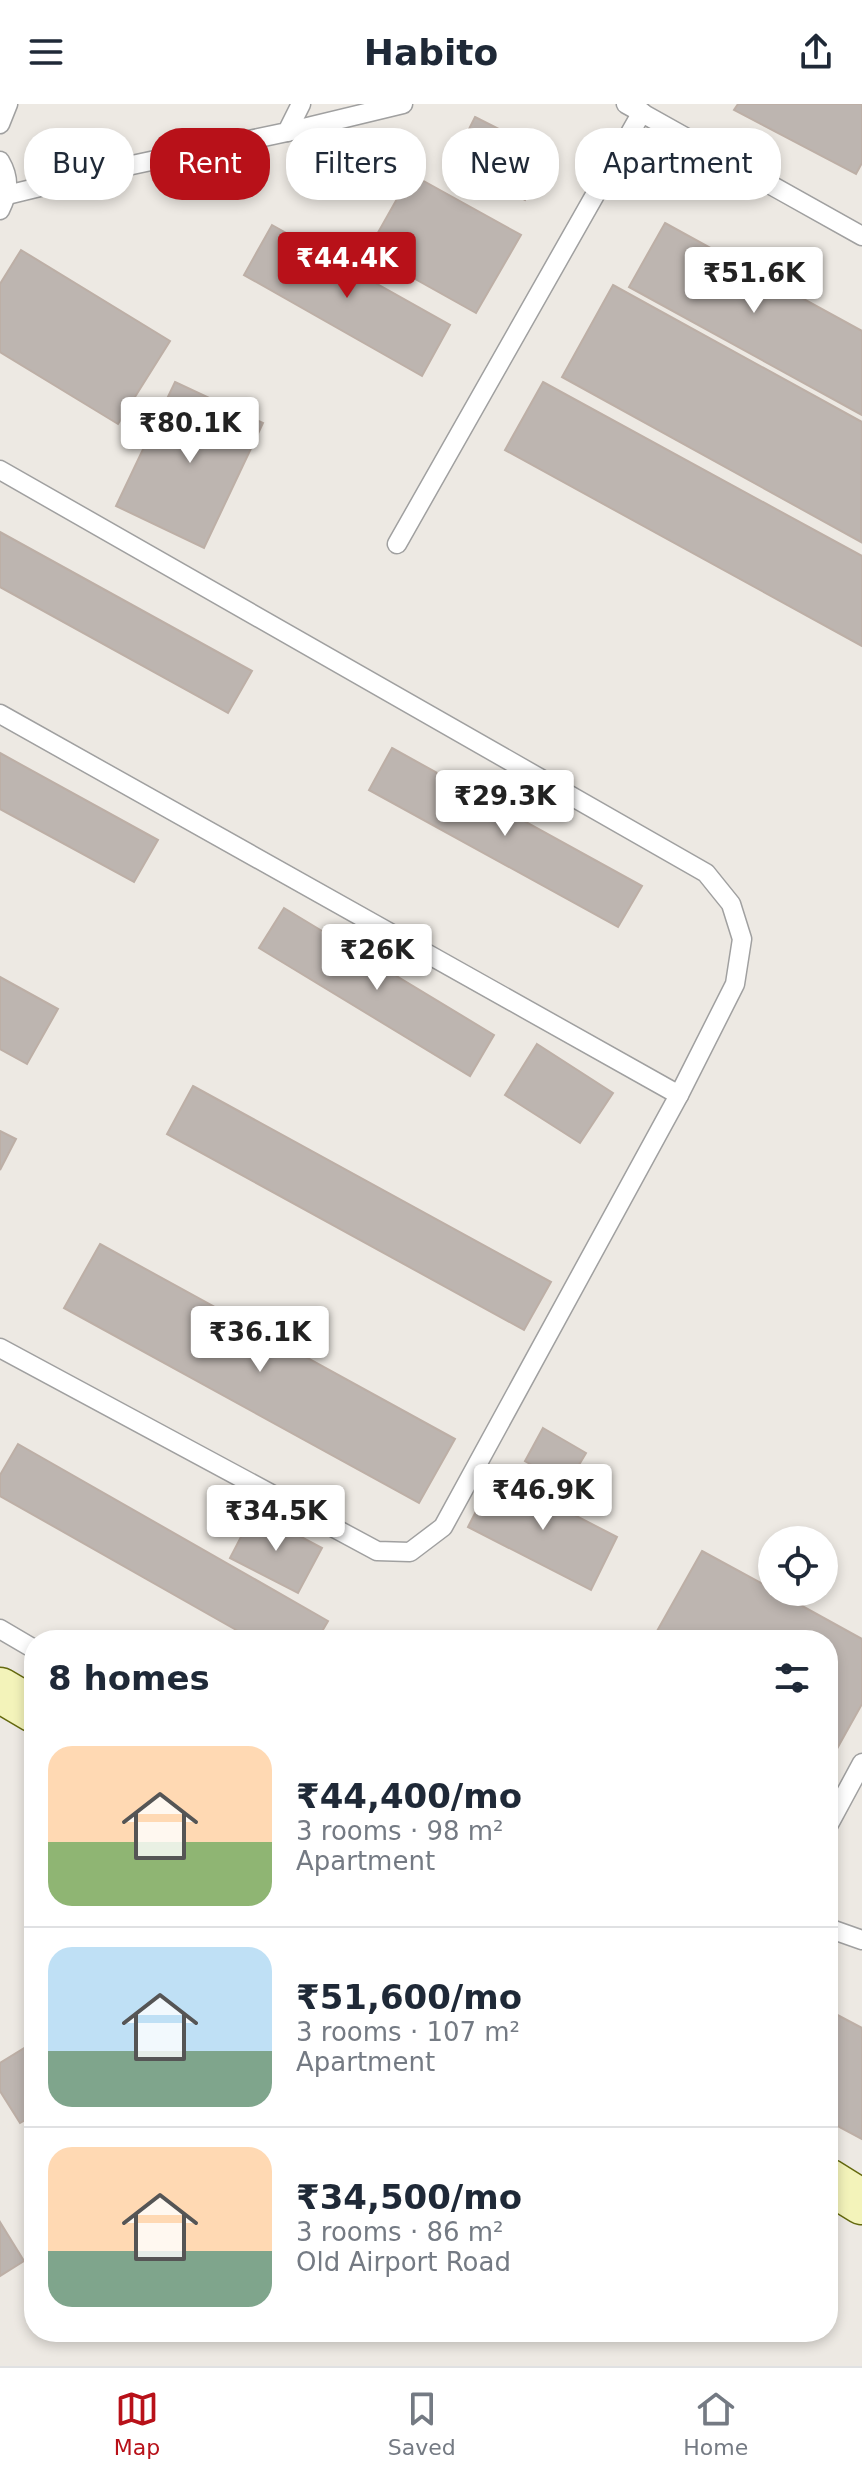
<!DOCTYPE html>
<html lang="en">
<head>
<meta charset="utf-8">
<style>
  body { margin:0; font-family:"DejaVu Sans",sans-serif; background:#f2f2f3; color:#1f2937; height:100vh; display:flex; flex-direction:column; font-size:30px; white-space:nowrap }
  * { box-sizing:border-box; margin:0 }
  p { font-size:26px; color:#747a83 }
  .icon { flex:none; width:44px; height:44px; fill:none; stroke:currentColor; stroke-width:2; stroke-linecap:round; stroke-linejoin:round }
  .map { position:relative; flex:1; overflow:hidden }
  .drawer { position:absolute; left:24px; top:1526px; width:814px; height:712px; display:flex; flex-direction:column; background:#fff; border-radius:32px; box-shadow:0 4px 12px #0003 }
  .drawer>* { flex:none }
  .guide { position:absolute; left:24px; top:24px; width:814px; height:72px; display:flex; gap:16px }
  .controls { position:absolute; left:758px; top:1422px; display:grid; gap:16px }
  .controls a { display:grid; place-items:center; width:80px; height:80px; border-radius:50%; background:#fff; box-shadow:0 4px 12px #0003; font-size:40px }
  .price { position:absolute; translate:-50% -68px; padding:0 18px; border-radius:8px; background:#fff; color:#222; font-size:26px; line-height:52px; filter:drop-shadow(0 2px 4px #0008) }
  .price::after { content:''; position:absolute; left:50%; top:48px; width:24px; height:18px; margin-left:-12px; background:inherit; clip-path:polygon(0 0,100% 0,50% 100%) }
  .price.current { background:#b81119; color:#fff }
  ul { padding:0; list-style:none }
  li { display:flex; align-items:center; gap:24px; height:200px; padding:0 24px }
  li+li { border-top:2px solid #e0e1e3 }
  li span { display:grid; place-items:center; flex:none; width:224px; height:160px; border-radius:24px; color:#555 }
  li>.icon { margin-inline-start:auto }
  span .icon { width:96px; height:96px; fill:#fffc; stroke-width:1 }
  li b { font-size:34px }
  h2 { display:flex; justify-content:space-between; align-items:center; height:96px; padding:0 24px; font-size:34px }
  .chip { padding:0 28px; border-radius:32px; background:#fff; box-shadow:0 4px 12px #0003; font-size:28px; line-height:72px }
  .chip.current { background:#b81119; color:#fff }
  header { display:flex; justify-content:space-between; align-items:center; height:104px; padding:0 24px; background:#fff; font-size:36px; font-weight:800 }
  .tabs { display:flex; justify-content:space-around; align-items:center; height:112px; border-top:2px solid #e0e1e3; background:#fff; font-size:22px; color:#747a83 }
  .tabs a { display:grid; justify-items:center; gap:4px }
  .tabs .current { color:#b81119 }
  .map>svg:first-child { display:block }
</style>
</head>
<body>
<header><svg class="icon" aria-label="menu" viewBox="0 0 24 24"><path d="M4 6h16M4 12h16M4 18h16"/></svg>Habito<svg class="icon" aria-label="share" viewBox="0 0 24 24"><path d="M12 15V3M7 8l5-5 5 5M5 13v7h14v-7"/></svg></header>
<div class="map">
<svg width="862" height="2262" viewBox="0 0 862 2262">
  <rect width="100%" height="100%" fill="#ede9e3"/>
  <g fill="#bdb5b0" stroke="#bdafa6" stroke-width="2">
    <path d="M738,0H862V59L856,70L734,6Z"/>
    <path d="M475,13L548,50L525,96L452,59Z"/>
    <path d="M411,70L521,131L476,209L367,148Z"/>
    <path d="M665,119L862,227V311L629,183Z"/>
    <path d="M272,121L450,221L422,272L244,171Z"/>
    <path d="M21,146L170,237L118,320L0,248V180Z"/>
    <path d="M613,181L862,318L861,438L562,273Z"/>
    <path d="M175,278L263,319L204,444L116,402Z"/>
    <path d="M543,278L862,452V542L505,346Z"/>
    <path d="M0,428L252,567L228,609L0,483Z"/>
    <path d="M392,644L642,782L618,823L369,686Z"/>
    <path d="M0,649L158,736L134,778L0,705Z"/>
    <path d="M284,804L494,931L470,972L259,844Z"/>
    <path d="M0,873L58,905L27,960L0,945Z"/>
    <path d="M537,940L613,989L580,1039L505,991Z"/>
    <path d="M193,982L551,1178L524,1226L167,1030Z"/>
    <path d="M0,1027L16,1035L0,1066Z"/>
    <path d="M100,1140L455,1335L419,1399L64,1204Z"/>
    <path d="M543,1324L586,1349L567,1381L525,1357Z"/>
    <path d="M18,1340L328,1517L317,1536H254L0,1392V1371Z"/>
    <path d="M495,1370L617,1433L591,1486L468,1423Z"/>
    <path d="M254,1408L322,1444L298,1489L230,1454Z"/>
    <path d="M702,1447L772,1485V1488H777L862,1535V1600L828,1661V1536H652Z"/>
    <path d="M828,1906L862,1924V2035L828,2017Z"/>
    <path d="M34,1938V2011L20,2019L0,1987V1959Z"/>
    <path d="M0,2118L24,2157L0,2172Z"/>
  </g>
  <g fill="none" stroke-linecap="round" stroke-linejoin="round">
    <defs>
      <g id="lane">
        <path d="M626,0L862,132"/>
        <path d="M0,20L8,0"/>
        <path d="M287,28L403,0"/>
        <path d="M0,57C10,74 9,88 0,106"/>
        <path d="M7,91L118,64L287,28L301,0"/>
        <path d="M0,366L706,769L731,800L742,835L735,880L679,991L443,1423L410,1448L377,1447L0,1244"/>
        <path d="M397,440L642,8"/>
        <path d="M0,610L679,991"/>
        <path d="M0,1525L34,1545"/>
        <path d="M828,1722L862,1659"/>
        <path d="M828,1824L862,1836"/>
      </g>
      <g id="secondary">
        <path d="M0,1586L34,1606"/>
        <path d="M828,2077L862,2098"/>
      </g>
    </defs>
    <use href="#lane" stroke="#a0a0a0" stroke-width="21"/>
    <use href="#secondary" stroke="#64690e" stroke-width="47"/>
    <use href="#lane" stroke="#fff" stroke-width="18"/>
    <use href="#secondary" stroke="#f3f3ba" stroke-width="44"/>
  </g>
</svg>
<div class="controls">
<a><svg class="icon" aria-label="locate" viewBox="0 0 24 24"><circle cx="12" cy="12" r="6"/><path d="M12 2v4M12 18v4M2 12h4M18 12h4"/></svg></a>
</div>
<b class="price current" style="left:347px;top:196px">₹44.4K</b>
<b class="price" style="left:754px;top:211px">₹51.6K</b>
<b class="price" style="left:190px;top:361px">₹80.1K</b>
<b class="price" style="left:505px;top:734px">₹29.3K</b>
<b class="price" style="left:377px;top:888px">₹26K</b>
<b class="price" style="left:260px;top:1270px">₹36.1K</b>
<b class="price" style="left:543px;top:1428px">₹46.9K</b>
<b class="price" style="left:276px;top:1449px">₹34.5K</b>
<div class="guide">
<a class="chip">Buy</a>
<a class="chip current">Rent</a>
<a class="chip">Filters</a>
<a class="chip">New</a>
<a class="chip">Apartment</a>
</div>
<section class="drawer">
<h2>8 homes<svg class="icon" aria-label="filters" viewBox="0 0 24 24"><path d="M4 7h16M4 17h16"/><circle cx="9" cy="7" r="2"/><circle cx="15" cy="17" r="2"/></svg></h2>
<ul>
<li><span style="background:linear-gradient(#ffd9b3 60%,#8fb573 0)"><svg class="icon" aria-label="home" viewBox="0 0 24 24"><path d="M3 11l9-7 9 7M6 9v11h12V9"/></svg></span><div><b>₹44,400/mo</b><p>3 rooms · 98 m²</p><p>Apartment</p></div></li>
<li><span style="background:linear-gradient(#bfe0f5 65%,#7fa58c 0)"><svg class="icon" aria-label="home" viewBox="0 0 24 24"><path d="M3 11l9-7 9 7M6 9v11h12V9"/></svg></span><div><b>₹51,600/mo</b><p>3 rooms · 107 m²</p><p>Apartment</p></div></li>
<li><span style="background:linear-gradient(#ffd9b3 65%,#7fa58c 0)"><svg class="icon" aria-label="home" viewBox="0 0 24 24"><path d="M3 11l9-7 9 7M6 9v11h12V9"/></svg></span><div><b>₹34,500/mo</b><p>3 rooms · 86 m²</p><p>Old Airport Road</p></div></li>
</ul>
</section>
</div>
<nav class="tabs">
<a class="current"><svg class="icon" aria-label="map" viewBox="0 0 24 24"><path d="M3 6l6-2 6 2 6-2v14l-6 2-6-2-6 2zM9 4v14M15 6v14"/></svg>Map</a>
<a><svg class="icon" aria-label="saved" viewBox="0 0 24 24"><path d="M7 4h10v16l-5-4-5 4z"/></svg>Saved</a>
<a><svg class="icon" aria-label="home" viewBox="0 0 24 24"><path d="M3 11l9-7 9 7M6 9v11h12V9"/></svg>Home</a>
</nav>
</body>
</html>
